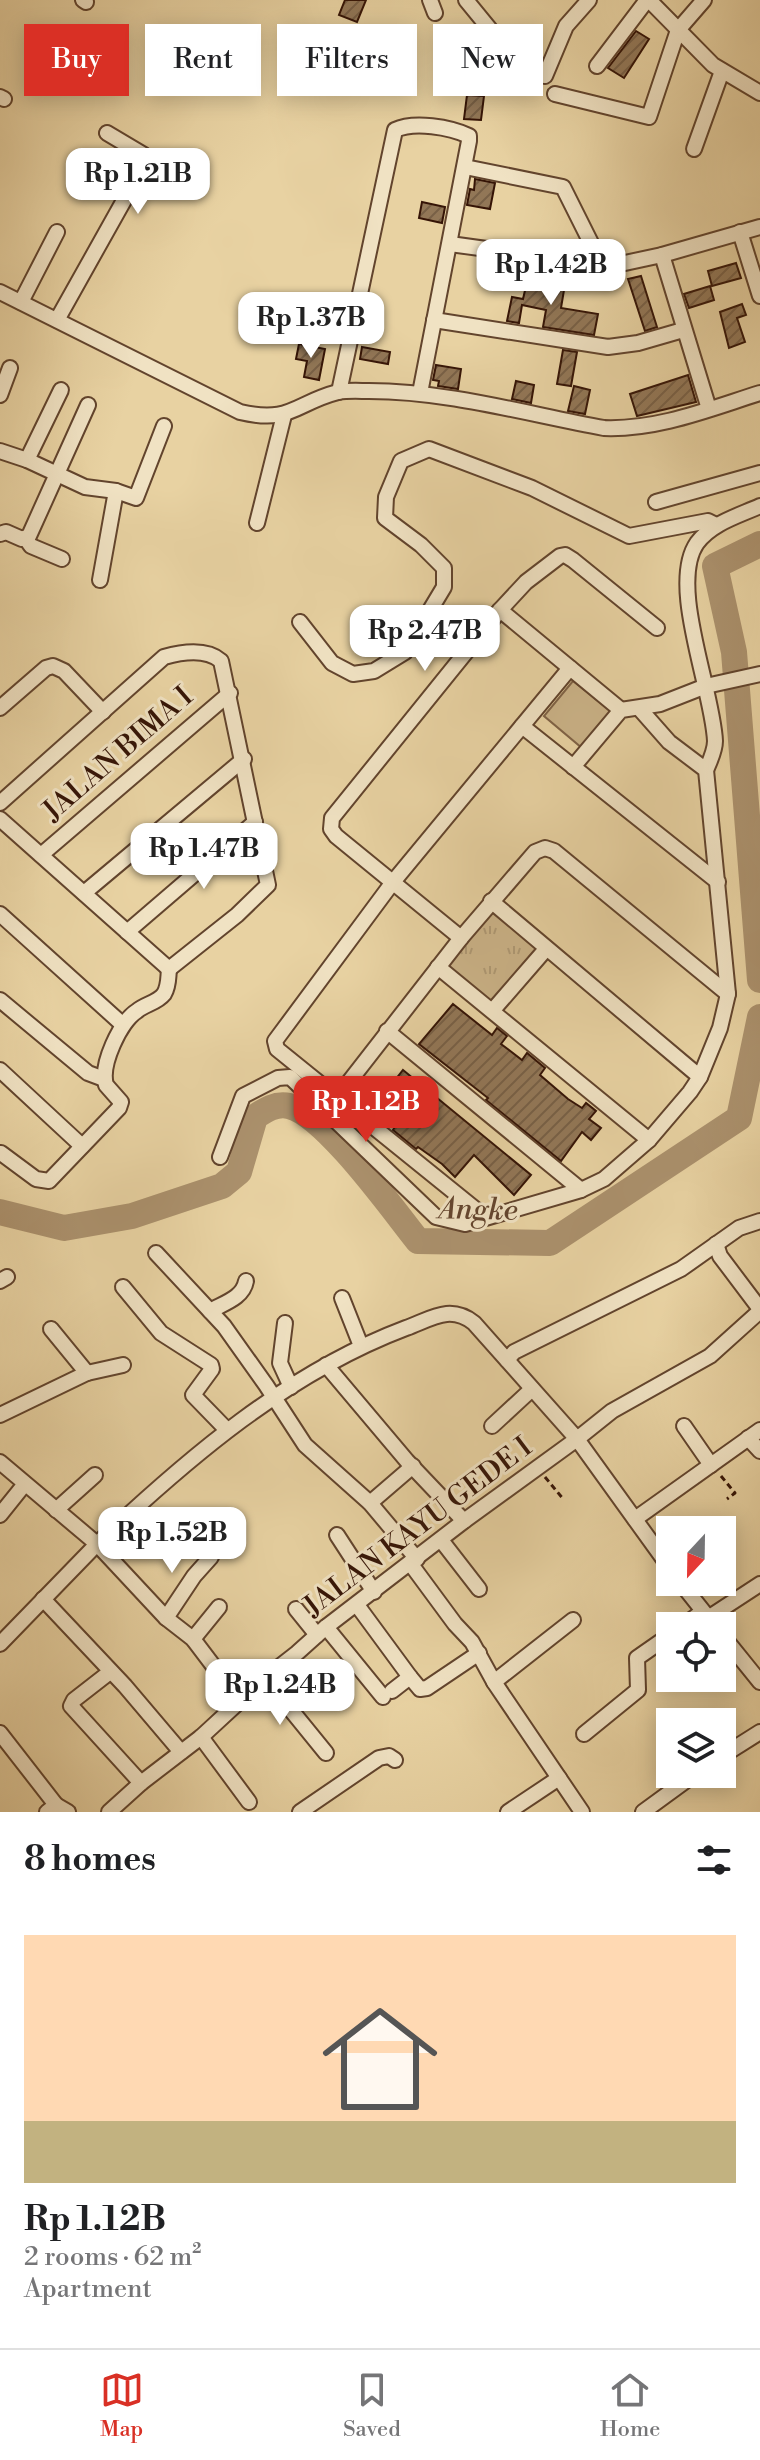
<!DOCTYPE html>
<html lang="en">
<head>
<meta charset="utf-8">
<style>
  body { margin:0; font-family:"Libre Bodoni",serif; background:#f6f6f6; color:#202124; height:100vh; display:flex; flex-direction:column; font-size:30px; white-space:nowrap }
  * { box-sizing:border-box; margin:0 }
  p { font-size:26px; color:#757577 }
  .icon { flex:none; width:44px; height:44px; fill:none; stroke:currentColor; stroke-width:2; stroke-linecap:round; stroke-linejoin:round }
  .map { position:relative; height:1812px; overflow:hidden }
  .details { display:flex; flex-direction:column; background:#fff; flex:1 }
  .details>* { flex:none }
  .banner { position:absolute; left:24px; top:24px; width:712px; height:72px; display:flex; gap:16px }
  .needle { width:52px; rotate:202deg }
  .controls { position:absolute; left:656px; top:1516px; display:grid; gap:16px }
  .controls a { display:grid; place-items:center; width:80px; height:80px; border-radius:0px; background:#fff; box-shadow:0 4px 20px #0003; font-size:40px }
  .price { position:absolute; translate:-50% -68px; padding:0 18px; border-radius:16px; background:#fff; color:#222; font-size:26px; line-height:52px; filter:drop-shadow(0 2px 4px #0008) }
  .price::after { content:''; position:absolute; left:50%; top:48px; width:24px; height:18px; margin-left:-12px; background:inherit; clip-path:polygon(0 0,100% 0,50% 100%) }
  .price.active { background:#d93025; color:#fff }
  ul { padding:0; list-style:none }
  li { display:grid; align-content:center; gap:16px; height:424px; padding:0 24px }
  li+li { border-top:2px solid #e0e0e0 }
  li span { display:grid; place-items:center; height:248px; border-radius:0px; color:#555 }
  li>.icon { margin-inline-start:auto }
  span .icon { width:144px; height:144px; fill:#fffc; stroke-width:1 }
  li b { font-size:34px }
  h2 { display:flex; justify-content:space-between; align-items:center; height:96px; padding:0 24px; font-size:34px }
  .pill { padding:0 28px; border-radius:0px; background:#fff; box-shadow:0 4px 20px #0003; font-size:28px; line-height:72px }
  .pill.active { background:#d93025; color:#fff }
  .tab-bar { display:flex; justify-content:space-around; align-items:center; height:112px; border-top:2px solid #e0e0e0; background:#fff; font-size:22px; color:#757577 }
  .tab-bar a { display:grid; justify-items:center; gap:4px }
  .tab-bar .active { color:#d93025 }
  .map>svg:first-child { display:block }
</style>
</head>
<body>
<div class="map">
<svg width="760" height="1812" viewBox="0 0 760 1812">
  <defs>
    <pattern id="park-tufts" width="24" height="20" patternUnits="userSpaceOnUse" patternTransform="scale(2)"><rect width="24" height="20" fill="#cab287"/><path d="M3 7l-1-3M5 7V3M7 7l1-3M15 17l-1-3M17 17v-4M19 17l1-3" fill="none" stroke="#ae9873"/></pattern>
    <pattern id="building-hatch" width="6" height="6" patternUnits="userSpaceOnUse" patternTransform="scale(2)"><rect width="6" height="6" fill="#927757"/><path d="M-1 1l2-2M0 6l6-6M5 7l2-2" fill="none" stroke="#786046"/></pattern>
  </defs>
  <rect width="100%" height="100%" fill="#e8d2a2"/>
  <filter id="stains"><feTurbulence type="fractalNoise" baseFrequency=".0025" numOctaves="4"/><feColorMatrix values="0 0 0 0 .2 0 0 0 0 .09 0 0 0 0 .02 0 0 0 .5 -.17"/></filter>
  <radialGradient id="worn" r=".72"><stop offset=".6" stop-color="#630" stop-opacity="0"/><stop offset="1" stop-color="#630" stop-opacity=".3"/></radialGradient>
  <path fill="#cab287" stroke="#806346" stroke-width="2" d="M573,681L612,712L582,748L544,716Z"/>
  <path fill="url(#park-tufts)" stroke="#806346" stroke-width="2" d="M493,907L540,949L493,1005L446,967Z"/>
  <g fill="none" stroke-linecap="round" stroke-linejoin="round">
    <g stroke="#ab916d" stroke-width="26">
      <path d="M760,544L715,566L734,652L760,980"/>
      <path d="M0,1212L64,1228L132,1216L222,1186L239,1172L255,1117C265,1110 276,1103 289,1106C326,1115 393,1210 418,1241L550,1243L739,1118L760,1017"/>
    </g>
  </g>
  <g fill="url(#building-hatch)" stroke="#351406" stroke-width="2">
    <path d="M345,0H366L357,22L339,15Z"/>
    <path d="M636,31L649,39L624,78L608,68Z"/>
    <path d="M467,95L484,96L481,120L464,119Z"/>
    <path d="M475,179L495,183L490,209L467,205L470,189L474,190Z"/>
    <path d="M422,202L445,207L442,223L419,218Z"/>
    <path d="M736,263L741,278L712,286L708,271Z"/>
    <path d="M531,265L543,267L539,285L564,290L561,308L598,314L594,335L543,327L546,310L522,305L519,323L507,321L512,297L523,299Z"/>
    <path d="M641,276L657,327L645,331L628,279Z"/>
    <path d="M710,286L714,300L689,308L684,294Z"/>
    <path d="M742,304L746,315L737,318L745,342L729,348L720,312Z"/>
    <path d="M299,344L325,349L319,380L304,377L307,361L296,359Z"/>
    <path d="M362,347L390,352L388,364L360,359Z"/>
    <path d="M563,350L577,352L571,386L557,384Z"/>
    <path d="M436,365L461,369L458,389L438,386L439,381L433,380Z"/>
    <path d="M688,375L696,402L637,416L630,394Z"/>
    <path d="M516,381L534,385L531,403L512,399Z"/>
    <path d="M574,386L590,390L585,414L568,411Z"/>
    <path d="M453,1004L492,1035L497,1028L507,1036L501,1044L522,1060L527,1053L545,1068L540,1075L568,1099L582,1108L586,1103L596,1111L589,1119L601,1128L591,1140L582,1132L561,1161L486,1100L488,1098L419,1044Z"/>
    <path d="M403,1070L531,1175L514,1195L474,1155L455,1177L442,1164L418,1147L416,1149L393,1130L396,1125L370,1106L385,1086L388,1089Z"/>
  </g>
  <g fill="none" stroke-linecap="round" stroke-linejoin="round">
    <defs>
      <g id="minor">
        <path d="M83,0L86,2"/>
        <path d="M430,0L435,13"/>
        <path d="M466,0L520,66"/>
        <path d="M649,0L713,65L760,93"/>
        <path d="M597,66L647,0"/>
        <path d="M545,76L566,26L589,0"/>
        <path d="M555,94L649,117L678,30L704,0"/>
        <path d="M0,97L4,99"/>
        <path d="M694,149L722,71"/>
        <path d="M465,167L563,187L602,265"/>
        <path d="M740,232L760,296"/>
        <path d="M450,244L611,266L662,255L760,227"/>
        <path d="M662,255L709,409"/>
        <path d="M0,292L240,412C291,424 295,403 338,392C348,390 360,391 369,391C448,391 527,414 604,428C658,430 709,409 760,393"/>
        <path d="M21,302L57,232"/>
        <path d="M57,320L146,161L144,155L107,133"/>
        <path d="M434,320L608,347L638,343L683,330"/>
        <path d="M339,392L395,130C414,121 450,127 469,136V141L420,393"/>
        <path d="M0,395L10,368"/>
        <path d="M0,451L27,460L85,487L116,491L136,498L164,426"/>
        <path d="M27,460L61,390"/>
        <path d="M656,502L760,473"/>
        <path d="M257,523L284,415"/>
        <path d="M0,534L6,532L22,539L29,536L88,405"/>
        <path d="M26,539L31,546L62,559"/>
        <path d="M100,580L116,491"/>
        <path d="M500,610L621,710"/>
        <path d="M300,622L332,663L353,674L374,671L405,652L444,587V568L421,545L385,518L386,497L401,461L429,449L532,488L629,536L708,521L716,525"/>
        <path d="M0,708L46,668L53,666L64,671L103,712"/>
        <path d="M522,726L718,882"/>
        <path d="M573,767L621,710L660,704L706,686L760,674"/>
        <path d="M706,770C710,761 715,751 715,741C713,690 668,585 697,543C712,523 738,516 760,506"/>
        <path d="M0,803L164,657C182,652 206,648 221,661L268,885L237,915L169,969"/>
        <path d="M0,819L169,969"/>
        <path d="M41,855L230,693"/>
        <path d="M84,893L244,759"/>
        <path d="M491,901L700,1077"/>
        <path d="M0,914L122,1024"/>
        <path d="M127,932L255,822"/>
        <path d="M461,938L336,836L331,829L332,818L500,610L526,582L560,556L565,555L573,560L657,628"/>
        <path d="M438,967L649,1140"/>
        <path d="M0,1000L88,1073L104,1079"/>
        <path d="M493,1010L546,949"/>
        <path d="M387,1031L581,1190"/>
        <path d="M0,1070L82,1146"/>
        <path d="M338,1096L461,938L535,852L545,848L554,851L728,994"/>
        <path d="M1,1153L36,1179L49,1181L119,1108L121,1102L106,1085C100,1065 120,1022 137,1011C145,1004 157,1003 164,994C169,986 168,978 169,969"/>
        <path d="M220,1157L243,1096L278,1078L290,1077L436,1217L465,1224L581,1190L604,1179L649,1140L690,1092L700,1077L720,1028L728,994L706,770L669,742L639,708"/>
        <path d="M485,1217L277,1049L275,1041L393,882L570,668"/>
        <path d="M716,1244L720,1256L760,1309"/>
        <path d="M156,1253L224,1326L266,1385L305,1445L370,1503L417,1559"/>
        <path d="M0,1281L7,1277"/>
        <path d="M123,1287L161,1333L211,1365L212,1369L193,1395L227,1430"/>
        <path d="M342,1298L361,1346"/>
        <path d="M210,1311C224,1303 243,1298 246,1281"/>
        <path d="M285,1323L280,1363L291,1387"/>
        <path d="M51,1329L87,1373"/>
        <path d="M507,1360L514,1352L681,1269L739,1228L760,1221"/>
        <path d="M326,1365L407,1461L464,1521"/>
        <path d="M0,1415L87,1373L123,1365"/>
        <path d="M492,1426L532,1389"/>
        <path d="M684,1426L711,1465"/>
        <path d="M748,1438L760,1451"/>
        <path d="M0,1462L97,1544L0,1644"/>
        <path d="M370,1503L413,1466"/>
        <path d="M56,1510L95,1475"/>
        <path d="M0,1515L24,1485"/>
        <path d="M635,1519L760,1430"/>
        <path d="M337,1535L374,1592"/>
        <path d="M441,1540L479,1589"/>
        <path d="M410,1563L455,1624L472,1642L494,1682L582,1812"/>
        <path d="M680,1582L715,1626"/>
        <path d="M43,1599L125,1686L181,1752"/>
        <path d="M357,1605L410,1677L392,1691"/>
        <path d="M296,1609L317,1635"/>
        <path d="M166,1618L194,1576L211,1557"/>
        <path d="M708,1618L760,1584"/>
        <path d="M683,1626L702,1612"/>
        <path d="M326,1627L383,1697"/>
        <path d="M722,1635L760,1682"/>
        <path d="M193,1639L219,1607"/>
        <path d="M110,1672L74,1700L71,1706L141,1783"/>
        <path d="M410,1677L420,1689L427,1688L479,1653"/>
        <path d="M265,1678L326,1753"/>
        <path d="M494,1682L573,1620"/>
        <path d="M240,1701L193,1639L166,1618L97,1544C188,1458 287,1373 406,1328C431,1319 450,1304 474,1323L577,1439L670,1568"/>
        <path d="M0,1733L56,1805"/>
        <path d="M584,1734L638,1690L637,1658L670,1635"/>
        <path d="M201,1737L249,1802"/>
        <path d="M722,1756L760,1732"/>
        <path d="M47,1812L56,1805L68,1812"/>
        <path d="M109,1812L141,1783L201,1737L265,1678L297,1653L326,1627L464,1521L577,1439L612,1411L710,1356L760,1311"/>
        <path d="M300,1812L379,1758L389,1756L395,1760"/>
        <path d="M508,1812L559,1778"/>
        <path d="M643,1812L695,1774"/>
      </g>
    </defs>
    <use href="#minor" stroke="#62442d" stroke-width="18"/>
    <g stroke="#351406" stroke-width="3" stroke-dasharray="6 4" stroke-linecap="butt">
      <path d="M721,1476L735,1493L727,1499"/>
      <path d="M545,1477L564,1500"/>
    </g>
    <use href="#minor" stroke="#f0e2c3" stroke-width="14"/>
  </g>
  <g text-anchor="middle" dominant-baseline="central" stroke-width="6" stroke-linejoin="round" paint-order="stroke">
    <g font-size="28" fill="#351406" stroke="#f0e2c3">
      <text transform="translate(118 754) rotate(-41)">JALAN BIMA I</text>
      <text transform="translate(418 1527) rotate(-37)">JALAN KAYU GEDE I</text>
    </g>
    <g font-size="30" font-style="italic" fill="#64462f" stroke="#f0e2c3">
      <text transform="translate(478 1210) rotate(1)">Angke</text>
    </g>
  </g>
  <rect width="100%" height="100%" filter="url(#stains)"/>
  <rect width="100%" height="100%" fill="url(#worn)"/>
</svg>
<div class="controls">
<a><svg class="needle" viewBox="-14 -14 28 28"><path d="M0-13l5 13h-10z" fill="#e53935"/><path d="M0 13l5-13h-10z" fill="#757577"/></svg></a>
<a><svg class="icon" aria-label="locate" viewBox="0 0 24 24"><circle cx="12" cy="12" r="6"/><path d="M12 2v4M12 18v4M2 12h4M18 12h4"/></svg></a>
<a><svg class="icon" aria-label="layers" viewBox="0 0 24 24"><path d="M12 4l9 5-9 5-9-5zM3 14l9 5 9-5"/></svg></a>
</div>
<b class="price" style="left:138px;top:216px">Rp 1.21B</b>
<b class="price" style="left:551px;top:307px">Rp 1.42B</b>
<b class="price" style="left:311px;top:360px">Rp 1.37B</b>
<b class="price" style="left:425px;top:673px">Rp 2.47B</b>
<b class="price" style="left:204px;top:891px">Rp 1.47B</b>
<b class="price active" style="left:366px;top:1144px">Rp 1.12B</b>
<b class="price" style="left:172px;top:1575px">Rp 1.52B</b>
<b class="price" style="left:280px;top:1727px">Rp 1.24B</b>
<div class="banner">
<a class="pill active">Buy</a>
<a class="pill">Rent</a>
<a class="pill">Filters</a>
<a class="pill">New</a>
</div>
</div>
<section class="details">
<h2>8 homes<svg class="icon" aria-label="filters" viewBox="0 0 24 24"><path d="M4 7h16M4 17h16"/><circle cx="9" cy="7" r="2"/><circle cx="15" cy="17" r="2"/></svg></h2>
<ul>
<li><span style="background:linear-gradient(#ffd9b3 75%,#c2b280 0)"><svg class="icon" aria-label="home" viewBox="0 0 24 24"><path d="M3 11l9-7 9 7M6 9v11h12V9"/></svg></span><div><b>Rp 1.12B</b><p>2 rooms · 62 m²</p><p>Apartment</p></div></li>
</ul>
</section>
<nav class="tab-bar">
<a class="active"><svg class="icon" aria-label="map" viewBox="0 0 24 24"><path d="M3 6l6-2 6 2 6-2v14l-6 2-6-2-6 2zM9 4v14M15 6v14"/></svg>Map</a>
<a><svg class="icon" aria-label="saved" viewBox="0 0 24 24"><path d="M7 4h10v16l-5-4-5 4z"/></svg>Saved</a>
<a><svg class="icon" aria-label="home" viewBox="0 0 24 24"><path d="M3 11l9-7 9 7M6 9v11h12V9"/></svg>Home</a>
</nav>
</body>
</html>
